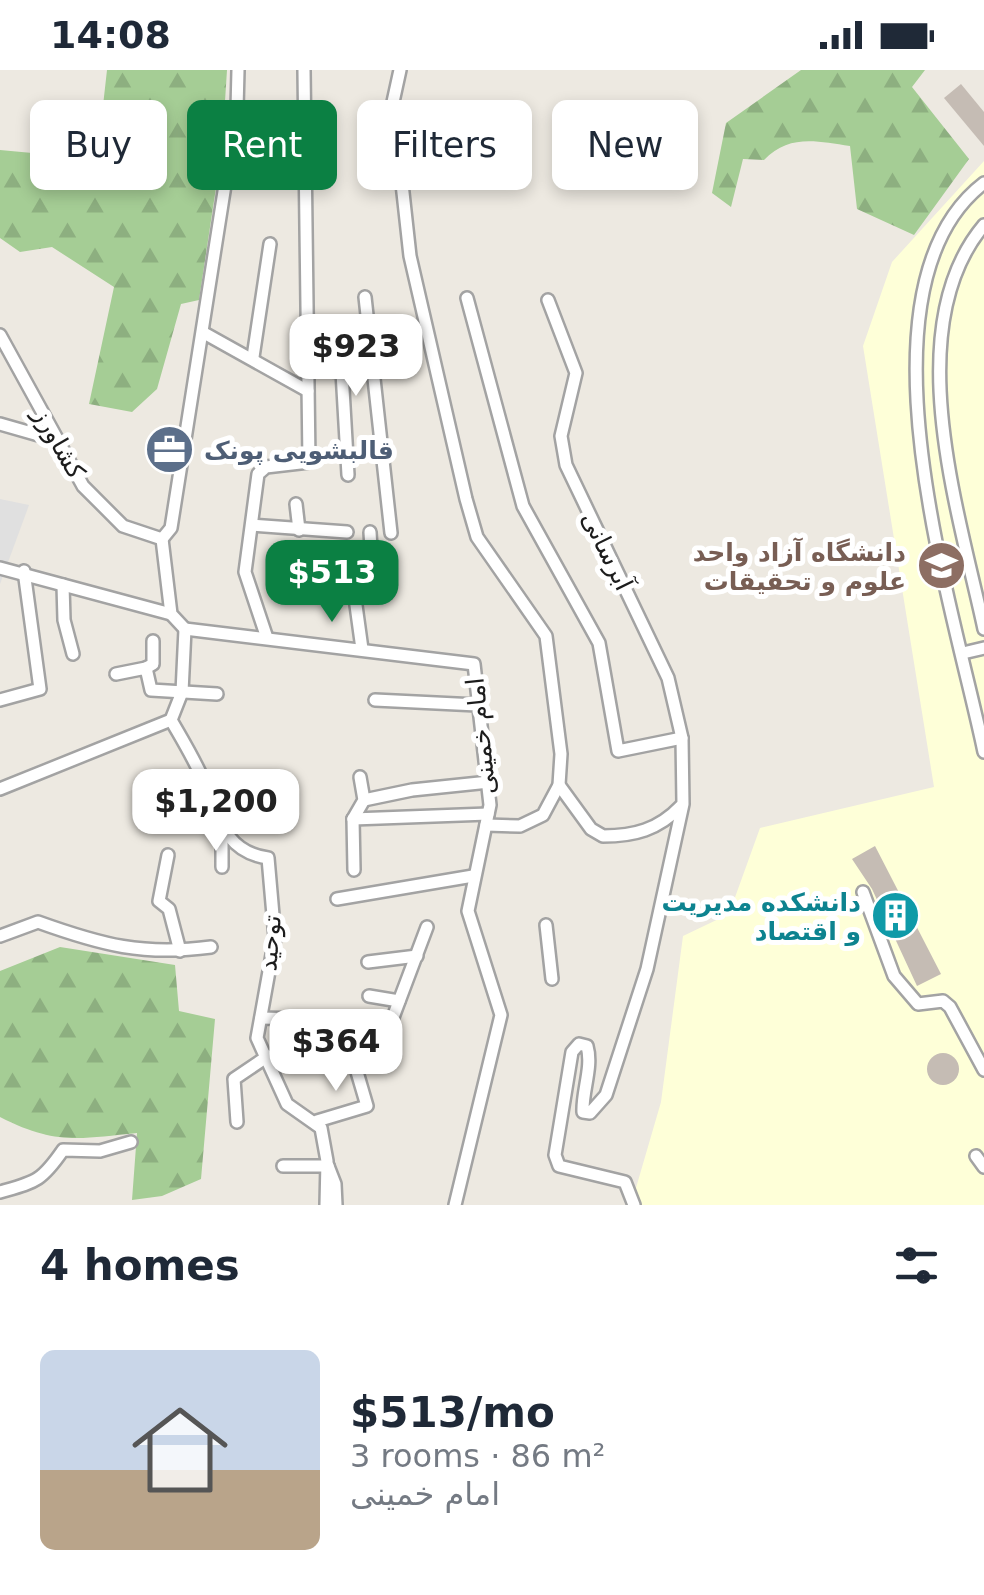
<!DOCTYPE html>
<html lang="en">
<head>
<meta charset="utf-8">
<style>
  body { margin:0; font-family:"DejaVu Sans","Noto Sans Arabic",sans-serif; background:#f2f2f3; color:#1f2937; height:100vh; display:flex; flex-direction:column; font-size:38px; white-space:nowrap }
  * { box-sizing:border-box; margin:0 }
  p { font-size:32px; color:#747a83 }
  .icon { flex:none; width:55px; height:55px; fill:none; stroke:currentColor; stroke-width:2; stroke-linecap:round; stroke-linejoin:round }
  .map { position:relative; height:1135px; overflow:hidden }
  .sheet { display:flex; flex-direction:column; background:#fff; flex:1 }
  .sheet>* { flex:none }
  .top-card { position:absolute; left:30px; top:30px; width:925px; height:90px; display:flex; gap:20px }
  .price { position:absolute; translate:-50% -85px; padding:0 22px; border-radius:20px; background:#fff; color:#222; font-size:32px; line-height:65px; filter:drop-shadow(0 2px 5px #0008) }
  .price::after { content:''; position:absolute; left:50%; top:60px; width:30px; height:22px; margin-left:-15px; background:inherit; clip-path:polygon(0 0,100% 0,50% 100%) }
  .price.current { background:#0b8043; color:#fff }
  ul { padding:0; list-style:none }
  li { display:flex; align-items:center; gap:30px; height:250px; padding:0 40px }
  li span { display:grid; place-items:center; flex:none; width:280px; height:200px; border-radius:15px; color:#555 }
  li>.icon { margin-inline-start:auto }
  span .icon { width:120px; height:120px; fill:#fffc; stroke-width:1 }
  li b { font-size:42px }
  h2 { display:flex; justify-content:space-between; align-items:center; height:120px; padding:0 40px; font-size:42px }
  .tag { padding:0 35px; border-radius:15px; background:#fff; box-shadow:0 5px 15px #0003; font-size:35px; line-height:90px }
  .tag.current { background:#0b8043; color:#fff }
  .status { display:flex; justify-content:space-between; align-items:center; height:70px; padding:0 50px; background:#fff; direction:ltr }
  .status svg { height:28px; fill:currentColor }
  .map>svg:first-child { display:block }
</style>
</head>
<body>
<div class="status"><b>14:08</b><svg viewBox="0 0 49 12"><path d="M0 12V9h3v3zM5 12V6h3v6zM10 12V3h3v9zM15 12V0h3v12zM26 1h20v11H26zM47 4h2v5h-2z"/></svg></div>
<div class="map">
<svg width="984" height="1135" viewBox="0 0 984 1135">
  <defs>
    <pattern id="forest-firs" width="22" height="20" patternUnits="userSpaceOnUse" patternTransform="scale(2.5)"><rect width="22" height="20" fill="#a5cd95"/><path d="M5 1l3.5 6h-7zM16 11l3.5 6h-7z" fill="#8daf80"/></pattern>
  </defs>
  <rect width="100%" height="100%" fill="#ede9e1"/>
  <path fill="#feffd8" d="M984,91V1135H631L661,1032L683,866L729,844L760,758L934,717L863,276L892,192Z"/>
  <g fill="url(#forest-firs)">
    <path d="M107,0H227L222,78L199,230L181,234L157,319L132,342L89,334L114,217L52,177L20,182L0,168V80L97,89Z"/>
    <path d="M801,0H925L912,17L969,89L914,165L857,139L850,76C816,71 789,64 764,90L743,89L731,137L712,123L726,53Z"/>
    <path d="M60,877L175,895L179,941L215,949L201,1109L162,1126L132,1130L137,1063C78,1069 55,1075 0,1047V901Z"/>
  </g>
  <path fill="#e0e0e0" d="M0,429L29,435L0,514Z"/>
  <g fill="#c5bcb4">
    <path d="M961,14L984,42V76L944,28Z"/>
    <path d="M875,776L941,904L917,916L872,819L852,789Z"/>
    <circle cx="943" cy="999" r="16"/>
  </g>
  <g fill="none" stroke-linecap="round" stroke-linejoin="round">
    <defs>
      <g id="minor">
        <path d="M400,0L393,32L410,186L466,429L477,467L546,566L561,684L559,715L543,745L520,756L486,755"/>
        <path d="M984,113C847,218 955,540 984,682"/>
        <path d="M984,155C898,257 959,442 984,559"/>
        <path d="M365,227L391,463"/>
        <path d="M467,228L523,436L599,573L618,681L682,668"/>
        <path d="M548,230L576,303L561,366L566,395L668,608L682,668L683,734L647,899L606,1025L590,1043L583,1042C582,1021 593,997 587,976L579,974L572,982L555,1085L559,1096L625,1112L634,1135"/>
        <path d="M204,263L308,321"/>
        <path d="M0,265L83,416L123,456L162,469L171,544L185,559"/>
        <path d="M253,287L270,174"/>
        <path d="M307,288L322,300L342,302L348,405"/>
        <path d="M0,354L56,370"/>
        <path d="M296,434L299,460"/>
        <path d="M252,455L347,462"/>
        <path d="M162,469L171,458L237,39L238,0"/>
        <path d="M0,498L171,544"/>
        <path d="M63,515L64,550L73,584"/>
        <path d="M185,559L474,594L490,735L468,841L501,945L455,1135"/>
        <path d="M185,559L182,622L171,650C183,671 196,692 205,714C219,748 225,782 268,788L275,868L257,968L287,1034L321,1058L327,1091L326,1135"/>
        <path d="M267,568L245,502L258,404L266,397L309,392L304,0"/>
        <path d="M362,579L351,499L372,496L370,462"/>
        <path d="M963,583L984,578"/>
        <path d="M146,598L153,594V571"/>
        <path d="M116,604L146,598L151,620L217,624"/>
        <path d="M0,630L40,619L24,501"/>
        <path d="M375,630L477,635"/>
        <path d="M559,715L591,759L603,766C634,766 658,760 681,736"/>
        <path d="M0,719L171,650"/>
        <path d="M364,730L412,720L489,712"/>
        <path d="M353,749L488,744"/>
        <path d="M353,749L354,800"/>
        <path d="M353,749L364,730L360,707"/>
        <path d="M168,785L159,831L169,839L180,881"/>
        <path d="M222,797V761"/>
        <path d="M863,822L894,906L918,934L943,931L950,937L984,1000"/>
        <path d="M337,829L473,806"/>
        <path d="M546,855L552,909"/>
        <path d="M0,866L38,852C102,875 143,886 211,877"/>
        <path d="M368,892L417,886"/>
        <path d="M369,926L399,931"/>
        <path d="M261,948L299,949"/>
        <path d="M317,1051L367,1036L350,978L392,950L427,857"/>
        <path d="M237,1052L234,1009L268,986"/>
        <path d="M976,1086L984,1097"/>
        <path d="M283,1096H328"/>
        <path d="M328,1096L335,1114L336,1135"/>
        <path d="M0,1122C35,1112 41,1112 63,1080L100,1081L131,1072"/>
      </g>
    </defs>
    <use href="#minor" stroke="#a3a3a3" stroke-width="16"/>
    <use href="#minor" stroke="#fff" stroke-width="11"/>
  </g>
  <defs>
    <symbol id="office-disc" viewBox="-11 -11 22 22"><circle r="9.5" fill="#5c6f8a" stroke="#fff"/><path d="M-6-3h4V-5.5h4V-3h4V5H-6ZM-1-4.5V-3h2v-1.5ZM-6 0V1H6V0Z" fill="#fff"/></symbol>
    <symbol id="university-disc" viewBox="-11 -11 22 22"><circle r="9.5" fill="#8d6e63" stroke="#fff"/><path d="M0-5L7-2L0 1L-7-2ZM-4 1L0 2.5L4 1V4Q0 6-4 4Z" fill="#fff"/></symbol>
    <symbol id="building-disc" viewBox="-11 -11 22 22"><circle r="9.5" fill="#0f9aa8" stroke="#fff"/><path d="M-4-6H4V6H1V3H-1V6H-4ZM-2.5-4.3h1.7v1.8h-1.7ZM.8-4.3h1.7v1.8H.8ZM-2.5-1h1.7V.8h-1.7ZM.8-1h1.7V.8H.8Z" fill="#fff"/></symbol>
  </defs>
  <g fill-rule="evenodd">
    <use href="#office-disc" x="142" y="352" width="55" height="55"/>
    <use href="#university-disc" x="914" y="468" width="55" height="55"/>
    <use href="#building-disc" x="868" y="818" width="55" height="55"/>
  </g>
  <g text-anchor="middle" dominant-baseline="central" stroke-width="10" stroke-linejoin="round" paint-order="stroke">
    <g font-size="25" fill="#1c1c1c" stroke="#fff">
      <text transform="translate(59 373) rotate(60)">کشاورز</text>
      <text transform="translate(607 481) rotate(64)">آبرسانی</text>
      <text transform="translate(481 666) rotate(-96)">امام خمینی</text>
      <text transform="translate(270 873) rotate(-85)">توحید</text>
    </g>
    <g font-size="25" font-weight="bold" fill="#4e5e75" stroke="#fff" text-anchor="start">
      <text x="204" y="380">قالبشویی پونک</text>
    </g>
    <g font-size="25" font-weight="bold" fill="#785e54" stroke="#fff" text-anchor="end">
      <text x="906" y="482">دانشگاه آزاد واحد<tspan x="906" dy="29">علوم و تحقیقات</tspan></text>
    </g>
    <g font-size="25" font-weight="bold" fill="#0d838f" stroke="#fff" text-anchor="end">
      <text x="861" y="832">دانشکده مدیریت<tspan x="861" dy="29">و اقتصاد</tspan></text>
    </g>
  </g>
</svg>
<b class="price" style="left:356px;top:329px">$923</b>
<b class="price current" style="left:332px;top:555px">$513</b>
<b class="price" style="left:216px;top:784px">$1,200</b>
<b class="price" style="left:336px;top:1024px">$364</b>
<div class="top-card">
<a class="tag">Buy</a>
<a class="tag current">Rent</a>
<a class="tag">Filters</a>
<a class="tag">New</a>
</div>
</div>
<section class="sheet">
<h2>4 homes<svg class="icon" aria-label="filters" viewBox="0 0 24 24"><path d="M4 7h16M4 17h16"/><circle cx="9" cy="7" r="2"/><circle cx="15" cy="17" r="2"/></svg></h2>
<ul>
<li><span style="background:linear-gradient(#c9d6e8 60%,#b9a48a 0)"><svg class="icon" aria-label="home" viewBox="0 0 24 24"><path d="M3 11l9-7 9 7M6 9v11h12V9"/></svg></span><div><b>$513/mo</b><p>3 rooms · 86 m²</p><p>امام خمینی</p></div></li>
</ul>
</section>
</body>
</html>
